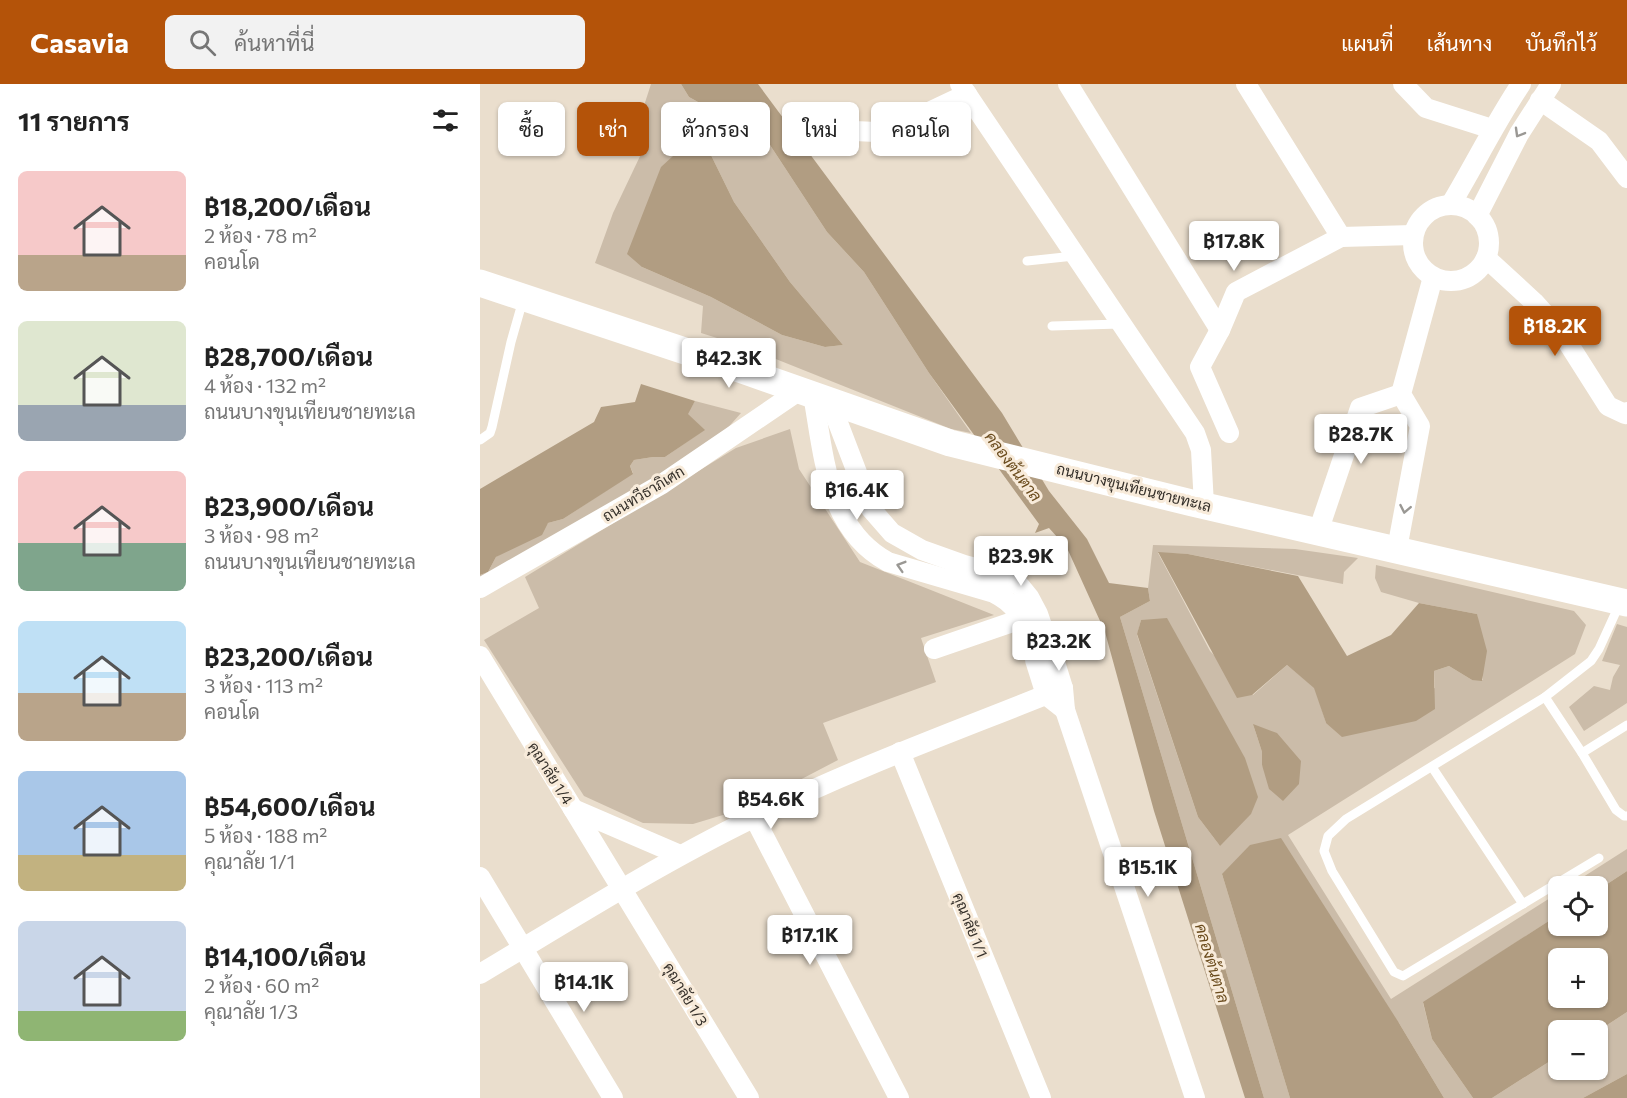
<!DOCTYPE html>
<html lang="th">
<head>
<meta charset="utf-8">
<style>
  body { margin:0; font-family:Commissioner,Sarabun,sans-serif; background:#f2f2f2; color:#222; height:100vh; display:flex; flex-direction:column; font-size:22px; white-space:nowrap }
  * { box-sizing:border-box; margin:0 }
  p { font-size:20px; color:#767676 }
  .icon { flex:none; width:33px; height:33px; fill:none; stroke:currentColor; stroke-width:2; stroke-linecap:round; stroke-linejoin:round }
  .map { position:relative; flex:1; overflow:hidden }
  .drawer { display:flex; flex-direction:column; background:#fff; width:480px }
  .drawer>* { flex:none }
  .banner { position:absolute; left:18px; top:18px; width:570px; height:54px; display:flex; gap:12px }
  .controls { position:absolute; left:1068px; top:792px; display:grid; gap:12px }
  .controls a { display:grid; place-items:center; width:60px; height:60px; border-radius:9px; background:#fff; box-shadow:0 2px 4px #0004; font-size:30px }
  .price { position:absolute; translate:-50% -51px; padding:0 14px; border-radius:6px; background:#fff; color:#222; font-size:20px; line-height:39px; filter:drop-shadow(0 2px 3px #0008) }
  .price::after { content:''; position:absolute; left:50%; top:36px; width:18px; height:14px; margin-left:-9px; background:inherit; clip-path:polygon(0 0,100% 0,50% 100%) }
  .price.active { background:#b45309; color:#fff }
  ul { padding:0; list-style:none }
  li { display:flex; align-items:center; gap:18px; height:150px; padding:0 18px }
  li span { display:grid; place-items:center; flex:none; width:168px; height:120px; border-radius:9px; color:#555 }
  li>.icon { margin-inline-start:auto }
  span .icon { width:72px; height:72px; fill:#fffc; stroke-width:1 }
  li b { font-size:26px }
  h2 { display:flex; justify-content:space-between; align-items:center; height:72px; padding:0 18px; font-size:26px }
  .pill { padding:0 21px; border-radius:9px; background:#fff; box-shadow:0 2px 4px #0004; font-size:21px; line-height:54px }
  .pill.active { background:#b45309; color:#fff }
  header { display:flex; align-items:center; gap:36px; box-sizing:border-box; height:84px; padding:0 30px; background:#b45309; color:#fff }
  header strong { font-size:28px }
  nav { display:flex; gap:33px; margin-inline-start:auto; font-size:21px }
  .search { width:420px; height:54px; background:#f2f2f2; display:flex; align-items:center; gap:15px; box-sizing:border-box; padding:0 21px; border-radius:9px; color:#767676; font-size:22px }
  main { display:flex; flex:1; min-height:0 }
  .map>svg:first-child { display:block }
</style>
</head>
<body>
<header>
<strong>Casavia</strong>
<div class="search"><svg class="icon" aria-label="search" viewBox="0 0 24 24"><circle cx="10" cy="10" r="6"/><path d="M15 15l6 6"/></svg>ค้นหาที่นี่</div>
<nav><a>แผนที่</a><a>เส้นทาง</a><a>บันทึกไว้</a></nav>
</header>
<main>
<section class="drawer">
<h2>11 รายการ<svg class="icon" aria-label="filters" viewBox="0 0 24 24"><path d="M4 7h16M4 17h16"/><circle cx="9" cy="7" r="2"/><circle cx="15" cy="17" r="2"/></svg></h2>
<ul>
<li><span style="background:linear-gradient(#f6c9c9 70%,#b9a48a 0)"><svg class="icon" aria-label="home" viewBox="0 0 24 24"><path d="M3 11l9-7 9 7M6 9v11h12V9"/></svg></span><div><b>฿18,200/เดือน</b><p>2 ห้อง · 78 m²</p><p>คอนโด</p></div></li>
<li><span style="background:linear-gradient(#dfe7d0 70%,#9aa5b1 0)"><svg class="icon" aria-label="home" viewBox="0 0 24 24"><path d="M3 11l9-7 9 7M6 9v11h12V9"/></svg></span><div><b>฿28,700/เดือน</b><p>4 ห้อง · 132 m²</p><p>ถนนบางขุนเทียนชายทะเล</p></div></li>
<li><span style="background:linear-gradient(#f6c9c9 60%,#7fa58c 0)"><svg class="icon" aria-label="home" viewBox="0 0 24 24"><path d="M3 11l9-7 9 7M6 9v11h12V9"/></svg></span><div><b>฿23,900/เดือน</b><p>3 ห้อง · 98 m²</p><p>ถนนบางขุนเทียนชายทะเล</p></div></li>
<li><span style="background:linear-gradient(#bfe0f5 60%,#b9a48a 0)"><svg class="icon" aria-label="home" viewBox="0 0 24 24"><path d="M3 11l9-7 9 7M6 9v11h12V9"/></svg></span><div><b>฿23,200/เดือน</b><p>3 ห้อง · 113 m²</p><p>คอนโด</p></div></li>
<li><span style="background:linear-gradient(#a9c7e8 70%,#c2b280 0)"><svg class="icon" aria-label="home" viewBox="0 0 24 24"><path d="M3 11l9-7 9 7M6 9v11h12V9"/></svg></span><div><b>฿54,600/เดือน</b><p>5 ห้อง · 188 m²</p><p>คุณาลัย 1/1</p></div></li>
<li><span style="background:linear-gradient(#c9d6e8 75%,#8fb573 0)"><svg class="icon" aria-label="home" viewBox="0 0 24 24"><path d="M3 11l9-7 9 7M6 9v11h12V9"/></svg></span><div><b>฿14,100/เดือน</b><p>2 ห้อง · 60 m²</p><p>คุณาลัย 1/3</p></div></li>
</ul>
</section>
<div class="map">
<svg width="1147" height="1014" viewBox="0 0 1147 1014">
  <rect width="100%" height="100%" fill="#eadecd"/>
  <g fill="#cbbca9" fill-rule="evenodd">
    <path d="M171,0H201L209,13L236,28L254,68L271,53L290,61L347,148L384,188L449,289L491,349L471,345L266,263L221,249L223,222L115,179L133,129L162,68L161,31ZM228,65L254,118L310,198L363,261L345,263L302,251L231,213L162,183Z"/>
    <path d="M215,317L261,329L236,357L0,499V491L8,488L16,473L68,439L83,435L153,389L150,382L154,376L173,373H185L224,346L207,330Z"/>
    <path d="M310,345L319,385L380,478L514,531L441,554L456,598L343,639L358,676L266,724L213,740L163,739L104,712L4,556L59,524L45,493L256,364Z"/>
    <path d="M673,461L815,465L878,474L864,488L863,500L708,470L678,469L730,567L773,611L807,581L835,604L846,639L955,604L954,587L969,582L992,596H1003L997,530L939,519L901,508L895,494L896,481L1094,527L1106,541L1095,570L808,751L911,915L1078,809V831L943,919L952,955L993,1014H964L919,939L742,790L810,1014H784L640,533L670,517L668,504ZM661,536L740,762L718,733L657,551ZM773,640L803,717L782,681V668Z"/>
    <path d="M1137,540L1147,543V619L1104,647L1089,623L1114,602L1130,606L1133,593L1140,581L1122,577Z"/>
    <path d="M1147,765V787L1118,806V802H1089Z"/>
    <path d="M1147,928V990L1103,1014H1012L1078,972V986H1118V947Z"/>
  </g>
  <g fill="#b19d82" fill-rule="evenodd">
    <path d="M201,0H278L522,329L569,407L607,455L629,499L668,504L670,517L640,533L784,1014H765L674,727L625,548L587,464L569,444L555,449L559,440L449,289L384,188L347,148L290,61L271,54L254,68L236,28L209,13Z"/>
    <path d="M205,61L228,65L254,118L310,198L363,261L345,263L302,251L231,213L162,183L147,170L181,83Z"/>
    <path d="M161,300L215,317L208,330L225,346L185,373H173L154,376L150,382L153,390L83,435L68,439L62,451L16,473L8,488L0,491V405L114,338L121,323L155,318Z"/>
    <path d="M678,468L708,470L818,492L867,572L911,551L939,519L997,530L1007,567L1002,597L992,596L969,582L954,587L955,625L936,637L862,653L846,639L834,604L807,581L772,611L757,614Z"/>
    <path d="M687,534L765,674L778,713L771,730L740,762L718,733L657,550L661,536Z"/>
    <path d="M773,640L797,649L821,677L819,700L803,717L789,705L782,681V668Z"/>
    <path d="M801,754L919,939L964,1014H810L742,790L770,761Z"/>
    <path d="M1147,787V928L1118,947L1078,946V972L1012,1014H993L952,955L943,918L1078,831V842H1118V806ZM1078,874H1118V914H1078Z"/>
    <path d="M1147,990V1014H1103Z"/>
  </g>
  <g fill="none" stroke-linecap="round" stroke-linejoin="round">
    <g stroke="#fff" stroke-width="9">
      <path d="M547,177L594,172"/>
      <path d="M572,242L640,240"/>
      <path d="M0,356L10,349L12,343L31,258L43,216"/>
      <path d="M1065,613L1102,669L1147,641"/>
      <path d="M1102,669L1136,726L1144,732H1147"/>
      <path d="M952,683L1043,820"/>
      <path d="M1119,774L923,892L914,888L852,787L844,767L848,752L866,735L1065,613L1111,577L1119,565L1140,519"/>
    </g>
    <g stroke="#fff" stroke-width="20">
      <path d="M480,0L715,349L721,366L724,421"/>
      <path d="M588,0L740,246"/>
      <path d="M766,0L861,153"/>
      <path d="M923,0L946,24L1012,45"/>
      <path d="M1060,16L1119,57L1147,94"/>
      <path d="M353,46L396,48L413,45L487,10"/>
      <path d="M971,120C995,80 1015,39 1041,0"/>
      <circle cx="971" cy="159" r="38"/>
      <path d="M997,132L1039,50L1071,0"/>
      <path d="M1006,174L1054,218L1071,237L1088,259L1128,322L1145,330L1147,328"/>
      <path d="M333,311C344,372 347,445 408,478L514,509C542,523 541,538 551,566"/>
      <path d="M350,318L391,425L412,449L442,466L484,481L517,490L540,502L549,513L558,530L569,562"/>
      <path d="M749,349L720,283L740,246L756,208L861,153L933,151"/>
      <path d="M838,448L880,324L921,310"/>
      <path d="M917,465L940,342L921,310L953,193"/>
      <path d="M0,504L182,400L320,306"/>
      <path d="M454,565L550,532"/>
      <path d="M0,572L269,1014"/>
      <path d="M555,576L566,611L585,626L583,604L573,572"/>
      <path d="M585,626L715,1014"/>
      <path d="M420,668L561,1014"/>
      <path d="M93,725L200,771"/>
      <path d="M274,733L419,1014"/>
      <path d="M0,793L133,1014"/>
      <path d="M0,890C90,836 179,780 273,734C373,684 479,646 583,604"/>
    </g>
    <path stroke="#fff" stroke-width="27" d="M0,199L265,287L470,359L712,419L1147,519"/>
  </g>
  <defs><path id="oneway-chevron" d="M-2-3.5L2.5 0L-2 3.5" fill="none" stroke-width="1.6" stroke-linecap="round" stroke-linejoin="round" transform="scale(1.5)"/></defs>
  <g stroke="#9a9894">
    <use href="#oneway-chevron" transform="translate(1039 49) rotate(120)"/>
    <use href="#oneway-chevron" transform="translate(925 425) rotate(101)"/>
    <use href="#oneway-chevron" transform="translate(421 482) rotate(-163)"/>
  </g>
  <g text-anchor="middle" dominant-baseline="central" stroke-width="6" stroke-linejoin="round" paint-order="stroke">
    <g font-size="15" fill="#35302a" stroke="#f8ebda">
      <text transform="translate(654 403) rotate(14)">ถนนบางขุนเทียนชายทะเล</text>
      <text transform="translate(163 409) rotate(-31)">ถนนทวีธาภิเศก</text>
      <text transform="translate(71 689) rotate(58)">คุณาลัย 1/4</text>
      <text transform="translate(491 841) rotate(68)">คุณาลัย 1/1</text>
      <text transform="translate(206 910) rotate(59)">คุณาลัย 1/3</text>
    </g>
    <g font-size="16" font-style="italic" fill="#6b4c1e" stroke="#f8ebda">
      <text transform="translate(534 382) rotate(53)">คลองต้นตาล</text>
      <text transform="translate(733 879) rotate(73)">คลองต้นตาล</text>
    </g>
  </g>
</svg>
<div class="controls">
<a><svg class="icon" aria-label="locate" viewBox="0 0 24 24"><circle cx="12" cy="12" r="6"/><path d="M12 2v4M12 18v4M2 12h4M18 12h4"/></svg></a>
<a>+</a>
<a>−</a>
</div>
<b class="price" style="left:754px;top:188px">฿17.8K</b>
<b class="price active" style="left:1075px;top:273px">฿18.2K</b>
<b class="price" style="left:249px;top:305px">฿42.3K</b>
<b class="price" style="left:881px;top:381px">฿28.7K</b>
<b class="price" style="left:377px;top:437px">฿16.4K</b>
<b class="price" style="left:541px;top:503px">฿23.9K</b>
<b class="price" style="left:579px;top:588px">฿23.2K</b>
<b class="price" style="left:291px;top:746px">฿54.6K</b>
<b class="price" style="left:668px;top:814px">฿15.1K</b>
<b class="price" style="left:330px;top:882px">฿17.1K</b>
<b class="price" style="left:104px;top:929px">฿14.1K</b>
<div class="banner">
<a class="pill">ซื้อ</a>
<a class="pill active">เช่า</a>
<a class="pill">ตัวกรอง</a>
<a class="pill">ใหม่</a>
<a class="pill">คอนโด</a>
</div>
</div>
</main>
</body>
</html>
